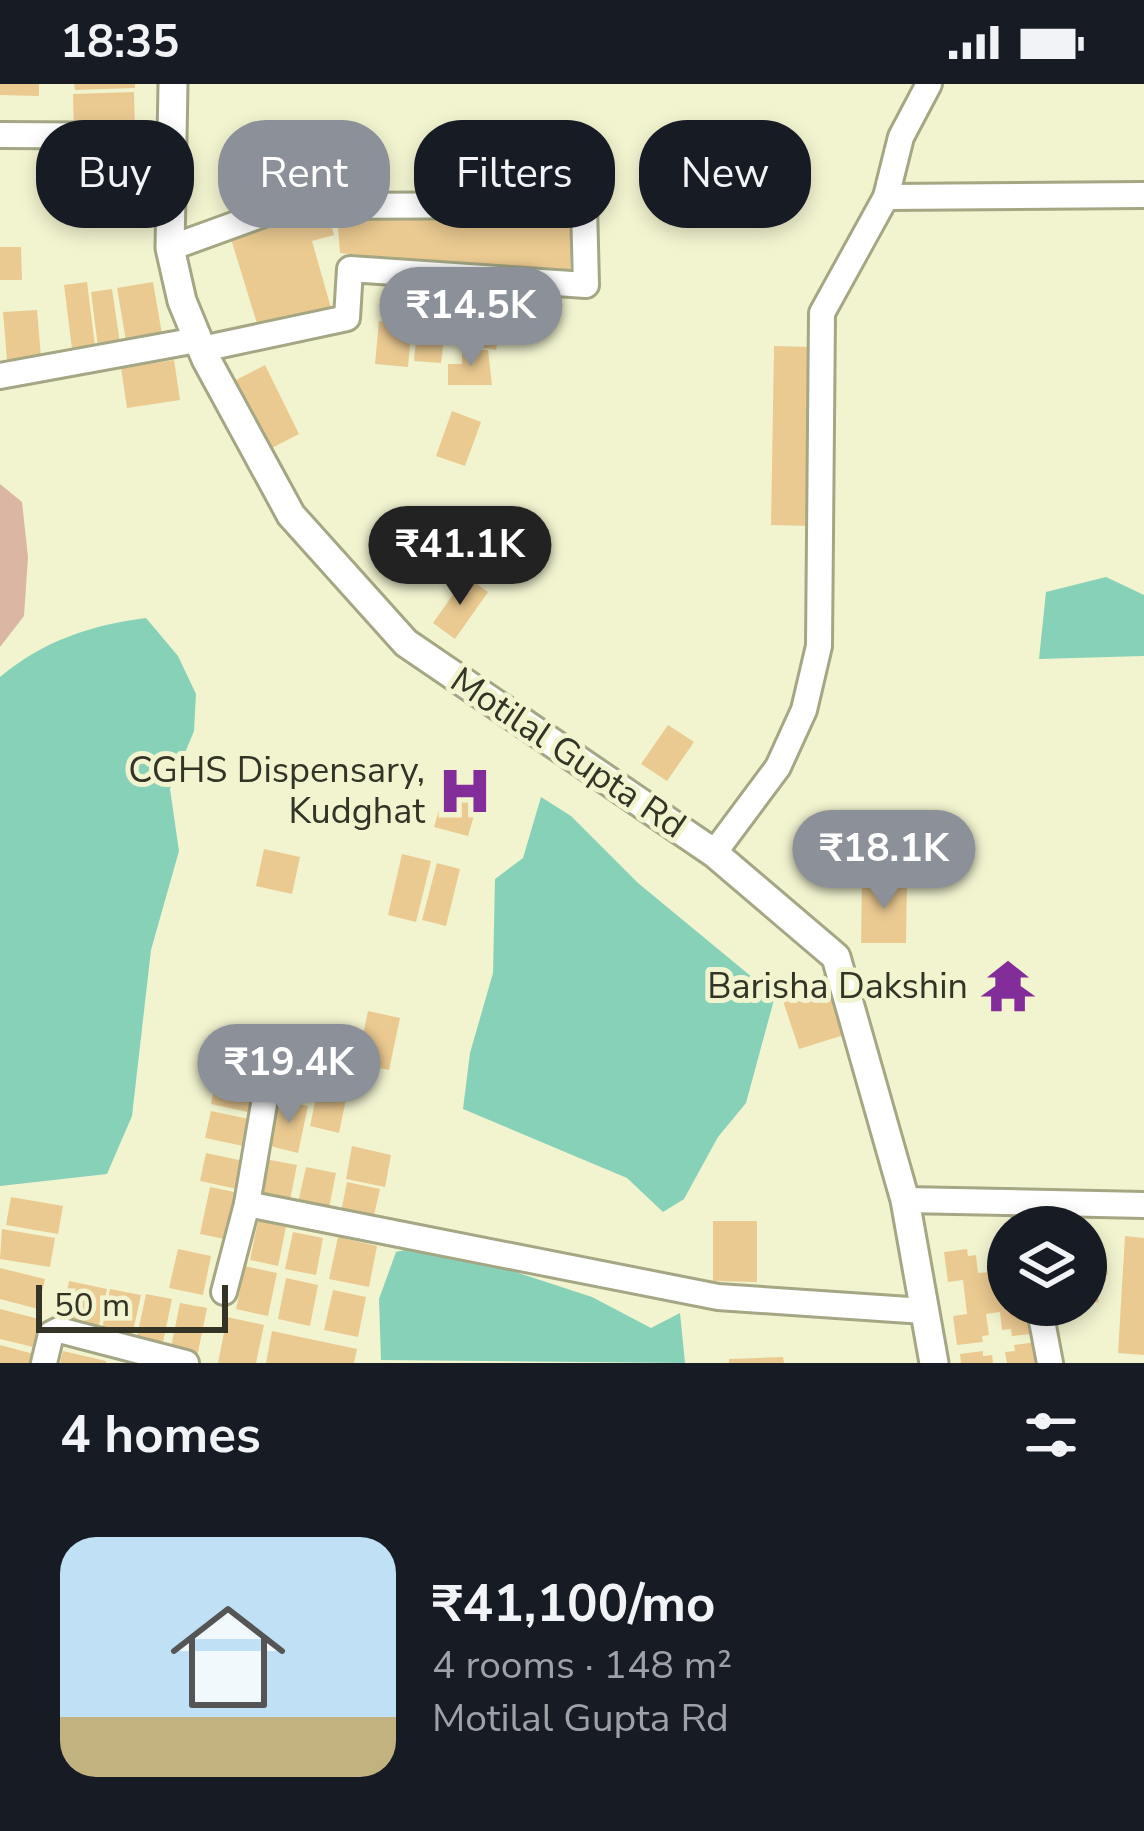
<!DOCTYPE html>
<html lang="en">
<head>
<meta charset="utf-8">
<style>
  body { margin:0; font-family:"Nunito Sans",sans-serif; background:#20242c; color:#f1f3f6; height:100vh; display:flex; flex-direction:column; font-size:45px; white-space:nowrap }
  * { box-sizing:border-box; margin:0 }
  p { font-size:39px; color:#9ea1a6 }
  .icon { flex:none; width:66px; height:66px; fill:none; stroke:currentColor; stroke-width:2; stroke-linecap:round; stroke-linejoin:round }
  .map { position:relative; height:1279px; overflow:hidden }
  .drawer { display:flex; flex-direction:column; background:#171b24; flex:1 }
  .drawer>* { flex:none }
  .hud { position:absolute; left:36px; top:36px; width:1074px; height:108px; display:flex; gap:24px }
  .fabs { position:absolute; left:987px; top:1122px; display:grid; gap:24px }
  .fabs a { display:grid; place-items:center; width:120px; height:120px; border-radius:50%; background:#171b24; box-shadow:0 6px 18px #0003; font-size:60px }
  .scale { position:absolute; left:36px; bottom:30px; width:192px; box-sizing:border-box; padding-left:12px; border:6px solid #333426; border-top:0; font-size:33px; line-height:42px; white-space:nowrap; color:#333426; -webkit-text-stroke:9px #f2f4d0; paint-order:stroke }
  .price { position:absolute; translate:-50% -102px; padding:0 27px; border-radius:42px; background:#8c9099; color:#fff; font-size:39px; line-height:78px; filter:drop-shadow(0 3px 6px #0008) }
  .price::after { content:''; position:absolute; left:50%; top:72px; width:36px; height:27px; margin-left:-18px; background:inherit; clip-path:polygon(0 0,100% 0,50% 100%) }
  .price.active { background:#222; color:#fff }
  ul { padding:0; list-style:none }
  li { display:flex; align-items:center; gap:36px; height:300px; padding:0 60px }
  li span { display:grid; place-items:center; flex:none; width:336px; height:240px; border-radius:36px; color:#555 }
  li>.icon { margin-inline-start:auto }
  span .icon { width:144px; height:144px; fill:#fffc; stroke-width:1 }
  li b { font-size:51px }
  h2 { display:flex; justify-content:space-between; align-items:center; height:144px; padding:0 60px; font-size:51px }
  .tag { padding:0 42px; border-radius:48px; background:#171b24; box-shadow:0 6px 18px #0003; font-size:42px; line-height:108px }
  .tag.active { background:#8c9099; color:#fff }
  .status { display:flex; justify-content:space-between; align-items:center; height:84px; padding:0 60px; background:#171b24; direction:ltr }
  .status svg { height:33px; fill:currentColor }
  .map>svg:first-child { display:block }
</style>
</head>
<body>
<div class="status"><b>18:35</b><svg viewBox="0 0 49 12"><path d="M0 12V9h3v3zM5 12V6h3v6zM10 12V3h3v9zM15 12V0h3v12zM26 1h20v11H26zM47 4h2v5h-2z"/></svg></div>
<div class="map">
<svg width="1144" height="1279" viewBox="0 0 1144 1279">
  <rect width="100%" height="100%" fill="#f2f4d0"/>
  <path fill="#dbb6a2" d="M0,400L22,418L28,473L24,532L0,563Z"/>
  <g fill="#87d1b9">
    <path d="M1106,493L1144,511V572L1039,575L1046,508Z"/>
    <path d="M146,534L178,572L196,610L194,647L170,705L179,767L151,866L132,1032L107,1090L0,1102V593C43,557 91,541 146,534Z"/>
    <path d="M541,713L571,732L638,799L775,912L746,1019L718,1053L684,1115L663,1128L627,1094L463,1025L470,969L493,889L495,795L523,774Z"/>
    <path d="M430,1160L592,1213L651,1244L680,1229L685,1279L381,1276L379,1215L396,1168Z"/>
  </g>
  <g fill="#ebca91">
    <path d="M0,0H39V12L0,11Z"/>
    <path d="M74,0H135V4L75,6Z"/>
    <path d="M134,8L135,48L74,50L73,10Z"/>
    <path d="M327,126L334,151L312,157L331,224L259,246L231,155Z"/>
    <path d="M337,129L571,132L570,192L340,169Z"/>
    <path d="M0,163H21L22,196H0Z"/>
    <path d="M87,198L95,262L72,265L64,201Z"/>
    <path d="M153,198L162,250L126,257L117,204Z"/>
    <path d="M112,205L120,259L98,263L91,208Z"/>
    <path d="M37,226L41,273L7,276L3,228Z"/>
    <path d="M419,227L447,230L441,279L414,277Z"/>
    <path d="M470,231L501,237L496,266L465,260Z"/>
    <path d="M379,237L412,240L408,283L375,280Z"/>
    <path d="M774,262L812,263L810,442L771,441Z"/>
    <path d="M462,265L488,266L492,301H448V280H462Z"/>
    <path d="M174,276L180,316L127,324L121,284Z"/>
    <path d="M265,281L299,350L266,367L232,298Z"/>
    <path d="M452,327L481,338L465,382L436,372Z"/>
    <path d="M466,492L488,508L455,555L433,539Z"/>
    <path d="M668,641L694,658L667,697L641,680Z"/>
    <path d="M448,694L482,704L468,752L434,743Z"/>
    <path d="M264,765L300,773L292,810L256,802Z"/>
    <path d="M402,770L431,777L416,838L388,831Z"/>
    <path d="M437,779L460,785L446,842L422,836Z"/>
    <path d="M862,797H907L906,859H861Z"/>
    <path d="M825,890L844,951L799,965L779,905Z"/>
    <path d="M368,927L400,934L389,986L357,979Z"/>
    <path d="M286,964L316,970L307,1014L277,1008Z"/>
    <path d="M217,989L264,998L257,1030L211,1020Z"/>
    <path d="M321,990L350,996L339,1049L310,1042Z"/>
    <path d="M279,1016L308,1022L298,1069L270,1062Z"/>
    <path d="M211,1027L259,1037L253,1064L205,1054Z"/>
    <path d="M352,1062L391,1071L385,1103L346,1095Z"/>
    <path d="M206,1069L253,1079L246,1107L200,1097Z"/>
    <path d="M265,1075L297,1081L289,1121L256,1114Z"/>
    <path d="M306,1083L336,1089L328,1129L297,1123Z"/>
    <path d="M347,1098L380,1105L372,1140L340,1133Z"/>
    <path d="M210,1103L244,1110L234,1157L200,1150Z"/>
    <path d="M11,1113L63,1122L58,1150L6,1141Z"/>
    <path d="M258,1137L286,1143L278,1182L250,1176Z"/>
    <path d="M713,1137H757V1198L713,1197Z"/>
    <path d="M2,1145L55,1154L50,1183L0,1175Z"/>
    <path d="M293,1148L323,1154L316,1191L285,1185Z"/>
    <path d="M1125,1152L1144,1154V1271L1118,1269Z"/>
    <path d="M338,1153L377,1162L369,1203L329,1195Z"/>
    <path d="M1008,1159V1200L996,1201L997,1213L1008,1211V1221H1029L1032,1250L1012,1252L1011,1245L1002,1246L1000,1228L986,1230L989,1251L982,1252L983,1258L957,1261L953,1232L967,1230L963,1196L948,1198L944,1168L967,1165L968,1172L976,1171L978,1189L992,1188L989,1169L996,1168V1161Z"/>
    <path d="M1091,1160L1104,1163L1108,1191H1102L1101,1182L1090,1184L1099,1218L1086,1220V1161Z"/>
    <path d="M178,1165L211,1172L203,1211L169,1204Z"/>
    <path d="M245,1182L277,1189L268,1232L236,1225Z"/>
    <path d="M0,1184L45,1195L38,1225L0,1215Z"/>
    <path d="M286,1194L318,1201L310,1242L278,1235Z"/>
    <path d="M69,1197L107,1205L98,1246L61,1238Z"/>
    <path d="M110,1205L141,1211L132,1252L102,1245Z"/>
    <path d="M333,1206L366,1213L358,1253L324,1246Z"/>
    <path d="M146,1210L172,1215L162,1263L136,1257Z"/>
    <path d="M180,1219L207,1224L197,1273L170,1268Z"/>
    <path d="M0,1225L39,1235L33,1263L0,1255Z"/>
    <path d="M227,1233L264,1241L256,1279H218Z"/>
    <path d="M272,1247L357,1265L354,1279H266Z"/>
    <path d="M1037,1258L1039,1279H1007L1005,1268L1015,1267L1014,1261Z"/>
    <path d="M0,1261L34,1270L32,1279H0Z"/>
    <path d="M63,1267L106,1277V1279H60Z"/>
    <path d="M983,1267V1272L992,1271L993,1279H961L960,1270Z"/>
    <path d="M783,1273L784,1279H729V1275Z"/>
  </g>
  <g fill="none" stroke-linecap="round" stroke-linejoin="round">
    <defs>
      <g id="minor">
        <path d="M0,51L169,52"/>
        <path d="M886,113L901,53L929,0"/>
        <path d="M170,164L286,122L584,121L586,201L350,185L347,234L202,265"/>
        <path d="M0,292L197,256"/>
        <path d="M714,769L778,683L804,626L819,562L822,229L886,113L1144,111"/>
        <path d="M274,961L247,1120L718,1213L924,1227"/>
        <path d="M905,1116L1144,1121"/>
        <path d="M1024,1141V1143"/>
        <path d="M224,1208L247,1120"/>
        <path d="M1039,1221L1050,1279"/>
        <path d="M44,1279L51,1250L59,1246L186,1279"/>
      </g>
      <path id="tertiary" d="M173,0L170,164L182,217L206,275L291,431L406,559L714,769L836,873L905,1116L934,1279"/>
    </defs>
    <use href="#minor" stroke="#a4a684" stroke-width="30"/>
    <use href="#tertiary" stroke="#a4a684" stroke-width="33"/>
    <use href="#minor" stroke="#fff" stroke-width="24"/>
    <use href="#tertiary" stroke="#fff" stroke-width="27"/>
  </g>
  <defs>
    <symbol id="hospital-bare" viewBox="-9 -9 18 18"><path d="M-5-5h3v3.5h4V-5h3V5h-3V1.5h-4V5h-3Z" fill="#832d9b" stroke="#f2f4d0" stroke-width="2.5" paint-order="stroke"/></symbol>
    <symbol id="temple-bare" viewBox="-9 -9 18 18"><path d="M0-6L5-2H3V0L6.5 2.5H4V6H1.5V3h-3V6H-4V2.5H-6.5L-3 0V-2H-5Z" fill="#832d9b" stroke="#f2f4d0" stroke-width="2.5" paint-order="stroke"/></symbol>
  </defs>
  <g fill-rule="evenodd">
    <use href="#hospital-bare" x="427" y="669" width="76" height="76"/>
    <use href="#temple-bare" x="970" y="864" width="76" height="76"/>
  </g>
  <g text-anchor="middle" dominant-baseline="central" stroke-width="10" stroke-linejoin="round" paint-order="stroke">
    <g font-size="36" fill="#333426" stroke="#f2f4d0">
      <text transform="translate(568 669) rotate(34)">Motilal Gupta Rd</text>
    </g>
    <g font-size="36" fill="#333426" stroke="#f2f4d0" text-anchor="end">
      <text x="425" y="686">CGHS Dispensary,<tspan x="425" dy="41">Kudghat</tspan></text>
      <text x="968" y="902">Barisha Dakshin</text>
    </g>
  </g>
</svg>
<div class="fabs">
<a><svg class="icon" aria-label="layers" viewBox="0 0 24 24"><path d="M12 4l9 5-9 5-9-5zM3 14l9 5 9-5"/></svg></a>
</div>
<div class="scale">50 m</div>
<b class="price" style="left:471px;top:285px">₹14.5K</b>
<b class="price active" style="left:460px;top:524px">₹41.1K</b>
<b class="price" style="left:884px;top:828px">₹18.1K</b>
<b class="price" style="left:289px;top:1042px">₹19.4K</b>
<div class="hud">
<a class="tag">Buy</a>
<a class="tag active">Rent</a>
<a class="tag">Filters</a>
<a class="tag">New</a>
</div>
</div>
<section class="drawer">
<h2>4 homes<svg class="icon" aria-label="filters" viewBox="0 0 24 24"><path d="M4 7h16M4 17h16"/><circle cx="9" cy="7" r="2"/><circle cx="15" cy="17" r="2"/></svg></h2>
<ul>
<li><span style="background:linear-gradient(#bfe0f5 75%,#c2b280 0)"><svg class="icon" aria-label="home" viewBox="0 0 24 24"><path d="M3 11l9-7 9 7M6 9v11h12V9"/></svg></span><div><b>₹41,100/mo</b><p>4 rooms · 148 m²</p><p>Motilal Gupta Rd</p></div></li>
</ul>
</section>
</body>
</html>
